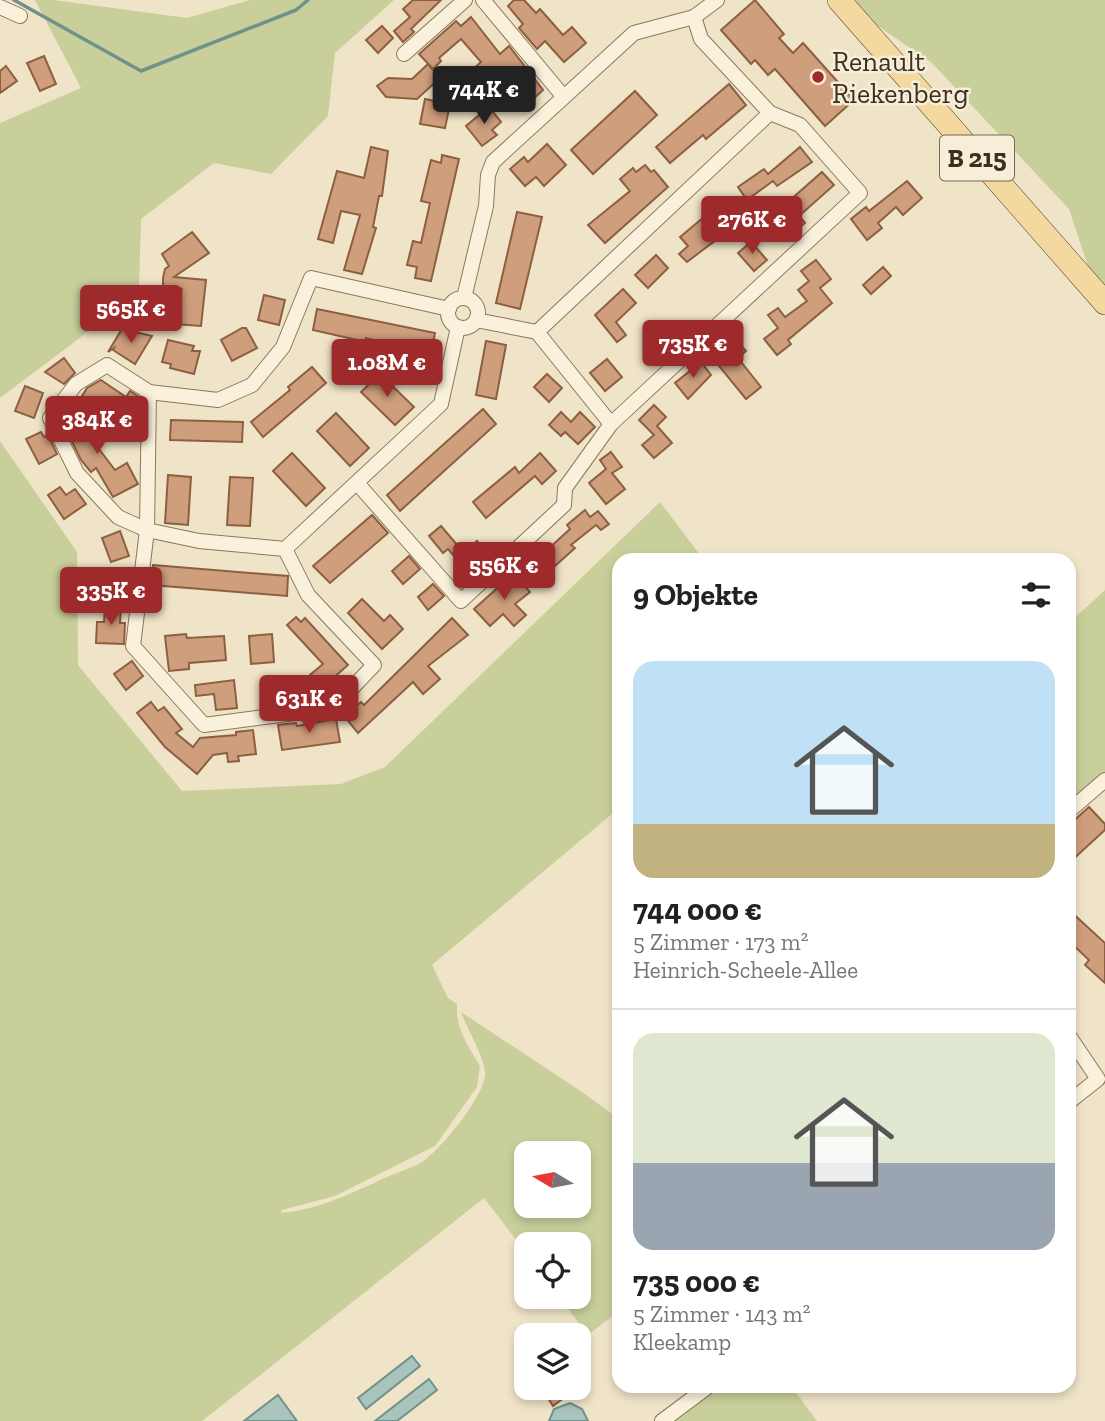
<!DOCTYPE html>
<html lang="de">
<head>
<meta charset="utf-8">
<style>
  body { margin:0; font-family:"Zilla Slab",serif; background:#f2f2f2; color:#222; height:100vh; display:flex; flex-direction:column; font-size:26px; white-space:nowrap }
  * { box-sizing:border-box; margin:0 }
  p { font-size:23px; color:#767676 }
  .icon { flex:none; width:38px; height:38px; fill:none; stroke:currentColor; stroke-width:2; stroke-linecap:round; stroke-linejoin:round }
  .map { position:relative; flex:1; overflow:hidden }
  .side { position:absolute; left:612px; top:553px; width:464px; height:840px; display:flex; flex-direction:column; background:#fff; border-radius:21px; box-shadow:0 4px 10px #0003 }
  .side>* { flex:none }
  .needle { width:46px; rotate:280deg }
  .buttons { position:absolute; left:514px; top:1141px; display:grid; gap:14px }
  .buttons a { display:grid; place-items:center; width:77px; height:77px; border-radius:14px; background:#fff; box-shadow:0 4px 10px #0003; font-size:35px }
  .price { position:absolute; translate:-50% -60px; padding:0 16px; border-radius:7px; background:#9e2a2b; color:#fff; font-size:23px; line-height:46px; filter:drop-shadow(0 2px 4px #0008) }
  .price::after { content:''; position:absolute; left:50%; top:42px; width:21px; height:16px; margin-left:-10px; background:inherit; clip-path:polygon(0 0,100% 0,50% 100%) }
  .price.on { background:#222; color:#fff }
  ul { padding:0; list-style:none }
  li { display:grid; align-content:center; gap:14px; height:371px; padding:0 21px }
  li+li { border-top:2px solid #e0e0e0 }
  li span { display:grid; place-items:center; height:217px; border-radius:21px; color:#555 }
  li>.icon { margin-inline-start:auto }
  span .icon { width:126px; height:126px; fill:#fffc; stroke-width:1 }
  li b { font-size:30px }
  h2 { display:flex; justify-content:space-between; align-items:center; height:84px; padding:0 21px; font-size:30px }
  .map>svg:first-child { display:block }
</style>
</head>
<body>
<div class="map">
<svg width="1105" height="1421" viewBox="0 0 1105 1421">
  <rect width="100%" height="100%" fill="#f0e4c8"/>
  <g fill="#c9cf9b" fill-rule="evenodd">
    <path d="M35,0H54L187,18L250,0H394L335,53L328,116L271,174L214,163L141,219L139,288L81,337L0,398V123L81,88Z"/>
    <path d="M840,0H1105V290L1090,272L1069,209L932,63Z"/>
    <path d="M0,441L77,552L78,665L182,791L341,784L385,767L660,502L704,560H620L619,808L432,965L448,998L457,1004C455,1027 468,1046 480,1066L477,1087L435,1146L335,1196L282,1210L281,1213C318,1210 354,1192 387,1177C398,1172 412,1168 422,1162C441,1149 482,1099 485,1076C487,1060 467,1030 461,1012L582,1092L611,1113L619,1125V1311L588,1335L559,1297H579V1244H527V1254L484,1198L202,1421H0ZM527,1153H579V1206H527Z"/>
    <path d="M1105,590V782L1069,813V623Z"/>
    <path d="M716,1386H791L817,1421H668Z"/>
  </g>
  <g fill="#a9c4bc" stroke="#6f938a" stroke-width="2">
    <path d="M412,1356L420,1366L366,1409L358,1398Z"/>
    <path d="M429,1379L437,1390L397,1421H375Z"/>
    <path d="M278,1395L297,1421H244Z"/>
    <path d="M570,1403L582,1409L588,1421H549L554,1409Z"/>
  </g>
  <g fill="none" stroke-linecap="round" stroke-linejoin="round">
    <path stroke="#6f938a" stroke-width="3.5" d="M14,0L141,71L296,10L308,0"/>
  </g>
  <g fill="#cf9f7d" stroke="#8d5f41" stroke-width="2">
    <path d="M413,0H441L411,29L414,32L403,42L394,31L410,17L403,9Z"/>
    <path d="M514,0H524L536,13L540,9L563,35L572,27L586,43L564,62L545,41L537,49L519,28L523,24L508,6Z"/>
    <path d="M755,0L784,34L779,38L793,53L803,43L854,100L825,126L775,69L768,75L755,60L751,64L721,30Z"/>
    <path d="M471,17L500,54L509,46L543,90L529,103L515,86L510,90L499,77L486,87L472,70L481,62L461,39L439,58L441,61L433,69L419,54L456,21L461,26Z"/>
    <path d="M382,26L393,38L378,53L366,40Z"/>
    <path d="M44,56L56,84L40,91L27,63Z"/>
    <path d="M428,64L440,78L417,99L386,97L377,86L388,78L412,79Z"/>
    <path d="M6,66L17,81L0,93V71Z"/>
    <path d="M729,84L746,105L706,139L703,135L670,163L656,147Z"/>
    <path d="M635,91L657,115L593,174L571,150Z"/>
    <path d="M425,99L450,104L445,128L420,124Z"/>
    <path d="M489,107L501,122L492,130L497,135L482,146L466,126Z"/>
    <path d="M547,144L566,165L544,186L536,177L525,186L510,169L524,157L528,162Z"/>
    <path d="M371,147L388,151L382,196H379L373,227L376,228L362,274L344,270L360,215L341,211L333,243L318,239L337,171L364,178Z"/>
    <path d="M800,147L812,162L777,186L773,181L747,200L738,187L764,169L768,174Z"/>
    <path d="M442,155L459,159L431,281L415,278L417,267L407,265L413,241L421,243L430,203L421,201L431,160L441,163Z"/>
    <path d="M645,165L651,172L654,170L668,187L605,243L588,225L630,191L620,179L633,168L636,172Z"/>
    <path d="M822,172L834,185L799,216L805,223L786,239L779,231L775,235L767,226L791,206L788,202Z"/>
    <path d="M907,181L922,198L903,215L896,207L878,223L882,228L867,240L851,219L866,207L869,211Z"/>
    <path d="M716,207L733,227L687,262L679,254L688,246L680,237Z"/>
    <path d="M517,212L542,217L520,309L496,303Z"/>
    <path d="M192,232L209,253L174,277L206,280L201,326L175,324L182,288L172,303L163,302V278L165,269L169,266L162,254Z"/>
    <path d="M751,242L767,260L754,271L738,253Z"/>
    <path d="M656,255L668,268L648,288L635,275Z"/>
    <path d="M816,260L831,279L820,288L832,303L788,340L791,344L777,355L764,339L778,328L768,315L778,308L785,317L807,301L798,290L809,281L801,271Z"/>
    <path d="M883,267L891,276L871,294L863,285Z"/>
    <path d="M623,289L636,303L616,322L626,335L617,342L595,315Z"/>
    <path d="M264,295L285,300L279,325L258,320Z"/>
    <path d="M317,309L435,333L431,354L366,338V342L313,330Z"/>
    <path d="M242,328H246L257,348L232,361L221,340Z"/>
    <path d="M122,329L152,336L135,364L113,350L114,348L108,352Z"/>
    <path d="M733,337L746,351L738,358L761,387L746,399L719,366L725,361L717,352Z"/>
    <path d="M168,340L194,346L192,351H200L194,374L170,368L171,364L162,362Z"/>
    <path d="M486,341L506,345L496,399L476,395Z"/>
    <path d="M64,358L75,373L64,384L45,372Z"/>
    <path d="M607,359L622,377L605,391L590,373Z"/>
    <path d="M701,362L711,375L688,399L675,383Z"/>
    <path d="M312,367L326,383L263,437L251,422L290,390L288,387Z"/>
    <path d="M380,374L414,407L395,425L361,392Z"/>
    <path d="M547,374L562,388L549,402L534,387Z"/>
    <path d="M101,380L126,397L130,391L139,397L133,407L139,410V427L134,440L115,432L120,420L82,396L87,388Z"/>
    <path d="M25,386L43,393L34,418L15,411Z"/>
    <path d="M654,405L666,417L657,426L672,443L654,458L642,445L654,435L639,420Z"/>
    <path d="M483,409L496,424L400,511L387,495Z"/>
    <path d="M78,410L91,428L86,432L115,470L127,463L138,484L113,497L96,468L91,472L81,460L62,421Z"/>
    <path d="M561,412L571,422L580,412L595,427L578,444L565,432L561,436L549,425Z"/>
    <path d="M336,413L369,448L350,466L317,431Z"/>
    <path d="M171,420L243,422L242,442L170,440Z"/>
    <path d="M41,432L44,437L48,435L57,454L39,464L26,439Z"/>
    <path d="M611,452L622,467L612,473L625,489L606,504L589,483L606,469L600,460Z"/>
    <path d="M292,453L325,488L306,506L273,471Z"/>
    <path d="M540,453L556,471L542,484L535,476L486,518L473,502L515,467L519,473Z"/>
    <path d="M168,475L191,477L188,525L165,523Z"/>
    <path d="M230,477L253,478L250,526L227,525Z"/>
    <path d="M60,487L66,495L75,489L86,504L64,519L48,495Z"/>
    <path d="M585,510L590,517L598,511L609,524L601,530L596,525L571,545L575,548L546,574L535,561L570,529L567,525Z"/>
    <path d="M372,515L388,533L330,583L313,566Z"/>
    <path d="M441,526L464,553L477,541L492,558L473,577L448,549L443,553L429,536Z"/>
    <path d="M120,531L129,556L111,562L102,538Z"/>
    <path d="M409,556L420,569L403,584L392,571Z"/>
    <path d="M153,565L288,576L287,596L152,585Z"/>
    <path d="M514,573L530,592L515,604L526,615L514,626L503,614L490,626L474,609Z"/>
    <path d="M433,584L444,596L428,610L418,597Z"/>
    <path d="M362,599L384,621L390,615L403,629L382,649L348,613Z"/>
    <path d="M105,605L121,606L120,623H125L124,644L96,643L97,622H104Z"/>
    <path d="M296,617L301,622L305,618L348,665L323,687L313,689L310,675L323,664L287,625Z"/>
    <path d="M452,618L468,635L428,666L440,679L423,694L413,682L358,733L344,716L361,702L364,705Z"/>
    <path d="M186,634L187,638L224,636L226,660L189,663V669L169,671L165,636Z"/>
    <path d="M272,634L274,662L251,664L249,636Z"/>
    <path d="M132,661L143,676L126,690L114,674Z"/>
    <path d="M291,679L295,695L269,700L265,684Z"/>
    <path d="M234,680L237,708L216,710L214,694L196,696L195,685Z"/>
    <path d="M151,702L158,711L164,707L182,729L176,733L193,747L200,738L236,735V732L253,730L256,754L238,756L239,761L228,762L227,753L213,755L197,774L165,747L137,713Z"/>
    <path d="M336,719L340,742L282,750L278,725L296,723L297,726Z"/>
    <path d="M1089,807L1105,824V830L1069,863V825Z"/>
    <path d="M1069,910L1105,943V983L1085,965L1089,960L1069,941Z"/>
    <path d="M561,1388H577L553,1406L548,1398Z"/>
  </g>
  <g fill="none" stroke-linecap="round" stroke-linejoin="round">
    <defs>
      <g id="street">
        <path d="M483,0L563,96"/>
        <path d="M0,7L20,16"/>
        <path d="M404,54L465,0"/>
        <path d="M464,298L486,206L488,175L493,162L634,33L694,17L717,0"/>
        <circle cx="463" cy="313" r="15"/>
        <path d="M449,309L311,278L283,347L252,385L218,400L149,392L107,365L76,384L50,418L77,473L118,517L147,530L199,541L285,549L441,404L458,327"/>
        <path d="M476,320L537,332L611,424"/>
        <path d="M537,332L770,113"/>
        <path d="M149,392L147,530L133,646L204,725L333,708L374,665L308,595L285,549"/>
        <path d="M357,483L461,601L564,505L565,488L611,424L860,193L800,125L770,113L701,39L694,17"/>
        <path d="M1069,811L1105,780"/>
        <path d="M1069,1036L1098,1079L1069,1102"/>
        <path d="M662,1421L709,1386"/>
      </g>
      <path id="primary" d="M839,0L1105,303"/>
    </defs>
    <use href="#street" stroke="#8d765c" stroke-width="16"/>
    <use href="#primary" stroke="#5b4430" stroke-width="24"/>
    <use href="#street" stroke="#faf1dc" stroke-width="14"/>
    <use href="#primary" stroke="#f3d9a0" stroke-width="23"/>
  </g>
  <circle fill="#9e2a2b" stroke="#f7eed8" stroke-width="2.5" cx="818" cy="77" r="7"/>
  <g text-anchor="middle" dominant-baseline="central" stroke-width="5" stroke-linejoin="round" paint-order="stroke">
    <rect fill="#f7eed8" stroke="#756857" stroke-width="2" x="940" y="135.5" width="74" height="45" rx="5"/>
    <g font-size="26" font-weight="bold" fill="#3d2e20">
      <text x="977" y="158">B 215</text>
    </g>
    <g font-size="28" fill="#3d2e20" stroke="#f7eed8" text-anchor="start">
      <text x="832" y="61">Renault<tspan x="832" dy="32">Riekenberg</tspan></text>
    </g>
  </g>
</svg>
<div class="buttons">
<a><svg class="needle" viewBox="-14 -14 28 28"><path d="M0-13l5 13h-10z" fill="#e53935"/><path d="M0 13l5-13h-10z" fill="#767676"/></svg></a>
<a><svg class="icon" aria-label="locate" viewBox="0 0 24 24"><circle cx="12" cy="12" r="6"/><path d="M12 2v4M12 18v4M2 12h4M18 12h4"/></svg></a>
<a><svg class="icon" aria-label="layers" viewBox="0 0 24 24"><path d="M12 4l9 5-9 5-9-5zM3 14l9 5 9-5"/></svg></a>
</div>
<b class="price on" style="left:484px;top:126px">744K €</b>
<b class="price" style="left:752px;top:256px">276K €</b>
<b class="price" style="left:131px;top:345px">565K €</b>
<b class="price" style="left:693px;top:380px">735K €</b>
<b class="price" style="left:387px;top:399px">1.08M €</b>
<b class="price" style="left:97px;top:456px">384K €</b>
<b class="price" style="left:504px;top:602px">556K €</b>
<b class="price" style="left:111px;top:627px">335K €</b>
<b class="price" style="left:309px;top:735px">631K €</b>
<section class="side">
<h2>9 Objekte<svg class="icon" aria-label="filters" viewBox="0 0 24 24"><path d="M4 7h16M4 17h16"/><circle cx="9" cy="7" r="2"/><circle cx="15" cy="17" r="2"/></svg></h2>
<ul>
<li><span style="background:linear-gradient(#bfe0f5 75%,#c2b280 0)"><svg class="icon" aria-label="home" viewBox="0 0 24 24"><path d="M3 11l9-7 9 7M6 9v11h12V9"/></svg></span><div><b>744 000 €</b><p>5 Zimmer · 173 m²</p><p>Heinrich-Scheele-Allee</p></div></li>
<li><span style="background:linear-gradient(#dfe7d0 60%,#9aa5b1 0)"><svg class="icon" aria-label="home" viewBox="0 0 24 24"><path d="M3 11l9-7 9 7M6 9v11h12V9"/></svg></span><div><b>735 000 €</b><p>5 Zimmer · 143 m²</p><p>Kleekamp</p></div></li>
</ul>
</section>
</div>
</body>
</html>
